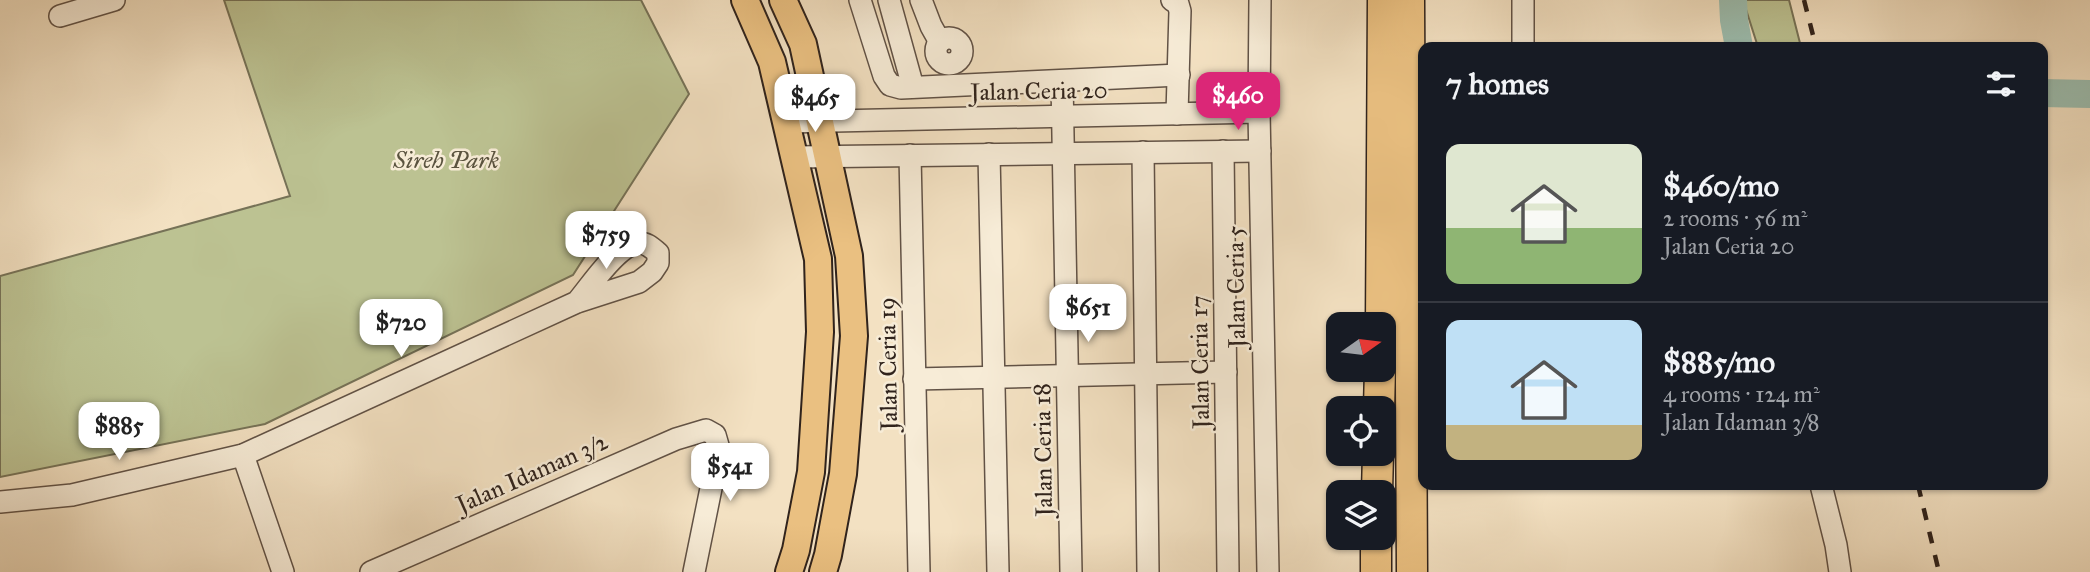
<!DOCTYPE html>
<html lang="en">
<head>
<meta charset="utf-8">
<style>
  body { margin:0; font-family:"IM FELL Great Primer",serif; background:#20242c; color:#f1f3f6; height:100vh; display:flex; flex-direction:column; font-size:26px; white-space:nowrap }
  * { box-sizing:border-box; margin:0 }
  p { font-size:23px; color:#9ea1a6 }
  .icon { flex:none; width:38px; height:38px; fill:none; stroke:currentColor; stroke-width:2; stroke-linecap:round; stroke-linejoin:round }
  .map { position:relative; flex:1; overflow:hidden }
  .panel { position:absolute; left:1418px; top:42px; width:630px; height:448px; display:flex; flex-direction:column; background:#171b24; border-radius:14px; box-shadow:0 2px 5px #0004 }
  .panel>* { flex:none }
  .needle { width:46px; rotate:76deg }
  .tools { position:absolute; left:1326px; top:312px; display:grid; gap:14px }
  .tools a { display:grid; place-items:center; width:70px; height:70px; border-radius:14px; background:#171b24; box-shadow:0 2px 5px #0004; font-size:35px }
  .price { position:absolute; translate:-50% -60px; padding:0 16px; border-radius:14px; background:#fff; color:#222; font-size:23px; line-height:46px; filter:drop-shadow(0 2px 4px #0008) }
  .price::after { content:''; position:absolute; left:50%; top:42px; width:21px; height:16px; margin-left:-10px; background:inherit; clip-path:polygon(0 0,100% 0,50% 100%) }
  .price.current { background:#db2777; color:#fff }
  ul { padding:0; list-style:none }
  li { display:flex; align-items:center; gap:21px; height:175px; padding:0 28px }
  li+li { border-top:2px solid #363941 }
  li span { display:grid; place-items:center; flex:none; width:196px; height:140px; border-radius:14px; color:#555 }
  li>.icon { margin-inline-start:auto }
  span .icon { width:84px; height:84px; fill:#fffc; stroke-width:1 }
  li b { font-size:30px }
  h2 { display:flex; justify-content:space-between; align-items:center; height:84px; padding:0 28px; font-size:30px }
  .map>svg:first-child { display:block }
</style>
</head>
<body>
<div class="map">
<svg width="2090" height="572" viewBox="0 0 2090 572">
  <rect width="100%" height="100%" fill="#f3e1c2"/>
  <filter id="stains"><feTurbulence type="fractalNoise" baseFrequency=".00286" numOctaves="4"/><feColorMatrix values="0 0 0 0 .2 0 0 0 0 .09 0 0 0 0 .02 0 0 0 .5 -.17"/></filter>
  <radialGradient id="worn" r=".72"><stop offset=".6" stop-color="#630" stop-opacity="0"/><stop offset="1" stop-color="#630" stop-opacity=".3"/></radialGradient>
  <g fill="#bcc292" stroke="#767257" stroke-width="2">
    <path d="M224,0H641L689,94L573,275L265,424L0,477V276L290,196Z"/>
    <path d="M1743,0H1789L1801,47H1758Z"/>
  </g>
  <g fill="none" stroke-linecap="round" stroke-linejoin="round">
    <g stroke="#9cbeb0" stroke-width="28">
      <path d="M1733,0L1734,20L1739,47"/>
      <path d="M2042,93L2090,94"/>
    </g>
    <defs>
      <g id="minor">
        <path d="M860,0L884,76L890,85L901,88L1179,75"/>
        <path d="M889,0L913,87"/>
        <path d="M921,0L931,26L940,42"/>
        <path d="M1172,0L1178,4L1180,11L1177,114"/>
        <path d="M1260,0L1259,112L1268,572"/>
        <path d="M1523,0V47"/>
        <path d="M60,16L114,0"/>
        <circle cx="949" cy="51" r="13"/>
        <path d="M1062,81L1071,572"/>
        <path d="M788,122L1259,112"/>
        <path d="M1223,151L1228,572"/>
        <path d="M1143,152L1148,572"/>
        <path d="M989,154L998,572"/>
        <path d="M910,155L919,572"/>
        <path d="M796,157L1260,151"/>
        <path d="M914,379L1226,372"/>
        <path d="M243,455L283,572"/>
        <path d="M1821,485L1836,545L1840,572"/>
        <path d="M0,502L72,495L243,455L577,302L639,282L652,272L658,263V253C652,248 646,242 638,243C617,245 590,287 577,302"/>
        <path d="M371,572L676,439L706,430L715,435L719,449L694,572"/>
      </g>
      <g id="major">
        <path d="M745,0L772,62L818,259L820,332L811,472L796,550L789,572"/>
        <path d="M783,0L803,44L849,256L854,336L843,474L828,555L823,572"/>
      </g>
      <g id="highway">
        <path d="M1409,0L1412,572"/>
        <path d="M1381,324L1383,0"/>
        <path d="M1379,408L1380,369"/>
        <path d="M1377,492L1378,453"/>
        <path d="M1376,572V537"/>
      </g>
    </defs>
    <use href="#minor" stroke="#615246" stroke-width="24"/>
    <use href="#major" stroke="#30231c" stroke-width="30"/>
    <use href="#highway" stroke="#30231c" stroke-width="33"/>
    <use href="#minor" stroke="#f7ecd7" stroke-width="21"/>
    <use href="#major" stroke="#eac081" stroke-width="26"/>
    <use href="#highway" stroke="#eac081" stroke-width="30"/>
    <g stroke="#30231c" stroke-width="4.5" stroke-dasharray="12 12" stroke-linecap="butt">
      <path d="M1804,0L1816,47"/>
      <path d="M1918,485L1939,572"/>
    </g>
  </g>
  <g text-anchor="middle" dominant-baseline="central" stroke-width="5" stroke-linejoin="round" paint-order="stroke">
    <g font-size="24" fill="#30231c" stroke="#f7ecd7">
      <text transform="translate(1039 91) rotate(-1)">Jalan Ceria 20</text>
      <text transform="translate(1236 287) rotate(-91)">Jalan Ceria 5</text>
      <text transform="translate(1200 362) rotate(-91)">Jalan Ceria 17</text>
      <text transform="translate(888 364) rotate(-91)">Jalan Ceria 19</text>
      <text transform="translate(1043 450) rotate(-91)">Jalan Ceria 18</text>
      <text transform="translate(532 473) rotate(-24)">Jalan Idaman 3/2</text>
    </g>
    <g font-size="24" font-style="italic" fill="#5a533f" stroke="#f7ecd7">
      <text x="446" y="160">Sireh Park</text>
    </g>
  </g>
  <rect width="100%" height="100%" filter="url(#stains)"/>
  <rect width="100%" height="100%" fill="url(#worn)"/>
</svg>
<div class="tools">
<a><svg class="needle" viewBox="-14 -14 28 28"><path d="M0-13l5 13h-10z" fill="#e53935"/><path d="M0 13l5-13h-10z" fill="#9ea1a6"/></svg></a>
<a><svg class="icon" aria-label="locate" viewBox="0 0 24 24"><circle cx="12" cy="12" r="6"/><path d="M12 2v4M12 18v4M2 12h4M18 12h4"/></svg></a>
<a><svg class="icon" aria-label="layers" viewBox="0 0 24 24"><path d="M12 4l9 5-9 5-9-5zM3 14l9 5 9-5"/></svg></a>
</div>
<b class="price current" style="left:1238px;top:132px">$460</b>
<b class="price" style="left:815px;top:134px">$465</b>
<b class="price" style="left:606px;top:271px">$759</b>
<b class="price" style="left:1088px;top:344px">$651</b>
<b class="price" style="left:401px;top:359px">$720</b>
<b class="price" style="left:119px;top:462px">$885</b>
<b class="price" style="left:730px;top:503px">$541</b>
<section class="panel">
<h2>7 homes<svg class="icon" aria-label="filters" viewBox="0 0 24 24"><path d="M4 7h16M4 17h16"/><circle cx="9" cy="7" r="2"/><circle cx="15" cy="17" r="2"/></svg></h2>
<ul>
<li><span style="background:linear-gradient(#dfe7d0 60%,#8fb573 0)"><svg class="icon" aria-label="home" viewBox="0 0 24 24"><path d="M3 11l9-7 9 7M6 9v11h12V9"/></svg></span><div><b>$460/mo</b><p>2 rooms · 56 m²</p><p>Jalan Ceria 20</p></div></li>
<li><span style="background:linear-gradient(#bfe0f5 75%,#c2b280 0)"><svg class="icon" aria-label="home" viewBox="0 0 24 24"><path d="M3 11l9-7 9 7M6 9v11h12V9"/></svg></span><div><b>$885/mo</b><p>4 rooms · 124 m²</p><p>Jalan Idaman 3/8</p></div></li>
</ul>
</section>
</div>
</body>
</html>
